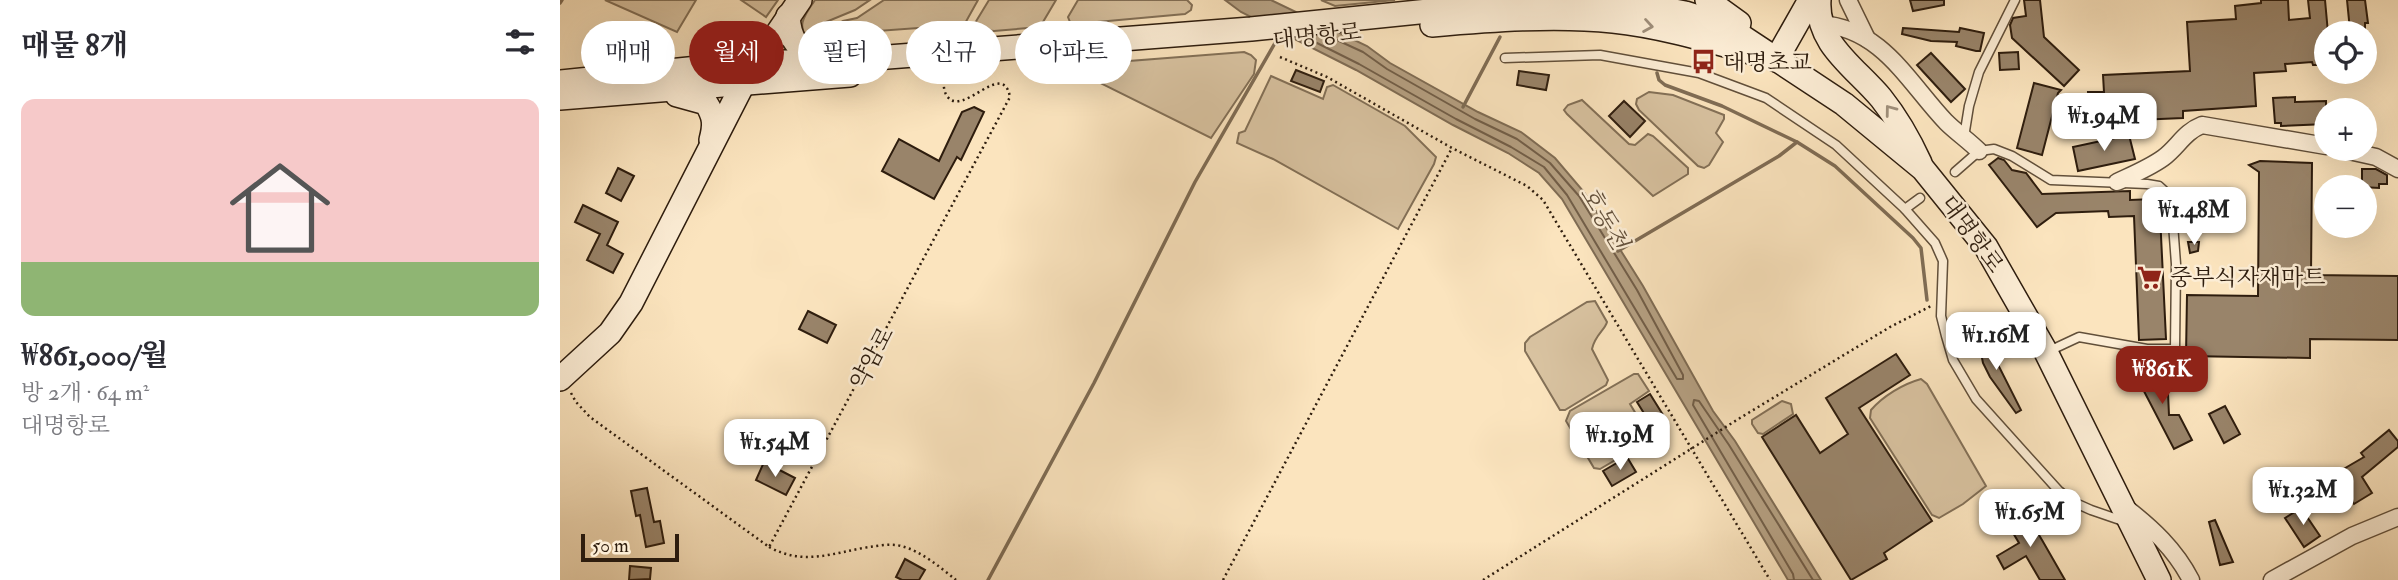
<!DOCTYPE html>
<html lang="ko">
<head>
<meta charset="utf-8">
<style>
  body { margin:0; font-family:"IM FELL Double Pica","Noto Serif KR",serif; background:#f2f2f3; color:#2b2b33; height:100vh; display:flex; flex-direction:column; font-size:26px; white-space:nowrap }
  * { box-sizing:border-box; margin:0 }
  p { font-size:23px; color:#7c7c81 }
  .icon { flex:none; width:38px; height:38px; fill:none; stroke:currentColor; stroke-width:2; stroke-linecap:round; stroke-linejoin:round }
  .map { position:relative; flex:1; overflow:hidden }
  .sheet { display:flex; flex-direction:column; background:#fff; width:560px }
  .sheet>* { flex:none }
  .banner { position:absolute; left:21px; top:21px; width:665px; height:63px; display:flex; gap:14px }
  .controls { position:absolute; left:1754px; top:21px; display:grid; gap:14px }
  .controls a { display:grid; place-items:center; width:63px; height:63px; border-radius:50%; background:#fff; box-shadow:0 7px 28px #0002; font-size:35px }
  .scale { position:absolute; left:21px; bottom:18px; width:98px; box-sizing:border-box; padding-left:7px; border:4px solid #2e1d0e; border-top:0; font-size:19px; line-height:24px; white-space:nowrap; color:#2e1d0e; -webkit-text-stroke:5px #fcedd5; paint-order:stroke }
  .price { position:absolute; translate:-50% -60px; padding:0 16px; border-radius:14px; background:#fff; color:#222; font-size:23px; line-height:46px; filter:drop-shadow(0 2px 4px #0008) }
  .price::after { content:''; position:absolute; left:50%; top:42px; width:21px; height:16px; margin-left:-10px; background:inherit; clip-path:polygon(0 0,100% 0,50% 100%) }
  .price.active { background:#8f2418; color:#fff }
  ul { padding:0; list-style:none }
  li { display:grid; align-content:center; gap:14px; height:371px; padding:0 21px }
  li+li { border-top:2px solid #e1e1e2 }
  li span { display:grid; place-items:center; height:217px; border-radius:14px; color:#555 }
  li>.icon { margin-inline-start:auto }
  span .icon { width:126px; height:126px; fill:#fffc; stroke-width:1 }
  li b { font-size:30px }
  h2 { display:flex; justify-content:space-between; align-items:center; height:84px; padding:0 21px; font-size:30px }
  .tag { padding:0 24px; border-radius:32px; background:#fff; box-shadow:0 7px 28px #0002; font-size:24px; line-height:63px }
  .tag.active { background:#8f2418; color:#fff }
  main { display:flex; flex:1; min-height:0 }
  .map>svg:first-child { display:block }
</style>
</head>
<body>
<main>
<section class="sheet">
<h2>매물 8개<svg class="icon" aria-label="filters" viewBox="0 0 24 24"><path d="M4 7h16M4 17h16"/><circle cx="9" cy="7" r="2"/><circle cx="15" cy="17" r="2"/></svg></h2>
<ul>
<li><span style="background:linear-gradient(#f6c9c9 75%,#8fb573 0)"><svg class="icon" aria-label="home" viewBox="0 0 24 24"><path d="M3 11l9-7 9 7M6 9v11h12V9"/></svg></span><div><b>₩861,000/월</b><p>방 2개 · 64 m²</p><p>대명항로</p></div></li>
</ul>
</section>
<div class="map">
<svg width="1838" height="580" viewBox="0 0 1838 580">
  <rect width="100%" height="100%" fill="#fbe4be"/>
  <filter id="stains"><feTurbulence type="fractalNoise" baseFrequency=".00286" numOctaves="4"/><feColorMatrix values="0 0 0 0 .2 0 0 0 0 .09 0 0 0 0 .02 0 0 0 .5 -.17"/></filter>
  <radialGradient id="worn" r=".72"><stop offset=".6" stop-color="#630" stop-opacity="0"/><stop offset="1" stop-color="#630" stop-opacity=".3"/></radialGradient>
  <g fill="#d8c2a0" stroke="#837057" stroke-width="2">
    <path d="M45,0H136L117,32Z"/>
    <path d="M181,0H218L206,17Z"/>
    <path d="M255,0H310L295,10L261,24L253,41C233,30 245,14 255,0Z"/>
    <path d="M324,0H418L403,27L386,26L276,34L273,27L283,21L297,18Z"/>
    <path d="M429,0H496L480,27L434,31L417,29L415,23Z"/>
    <path d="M518,0H627L632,5L631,10L625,14L515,24L510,22L508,17Z"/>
    <path d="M761,0H835L775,6Z"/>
    <path d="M684,52L691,55L696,60L694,74L651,138L518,72V65Z"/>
    <path d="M711,76L763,99L767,87L773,85L845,126L876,157L874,164L838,229L713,159L677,143L679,133L685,131Z"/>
    <path d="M1089,92L1113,95L1164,115V119L1156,133L1163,142L1149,165L1144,168L1138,166L1079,110L1076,104L1077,99Z"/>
    <path d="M1022,100L1069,144L1075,145L1088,134L1093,136L1128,168V174L1093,196L1007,114L1004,110L1008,105Z"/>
    <path d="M1035,301L1047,322C1045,330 1035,335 1032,349L1048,380L1046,385L1005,410H1000L965,351V343L970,337L1027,302Z"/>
    <path d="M1074,374H1078L1089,391L1070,404L1091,439L1040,469L1034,468L1006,421L1010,411Z"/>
    <path d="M1361,379L1367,384L1426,486L1403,504L1379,518L1372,515L1310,418L1311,410C1323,396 1343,384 1361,379Z"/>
    <path d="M1222,401L1231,404L1233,414L1203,434L1198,433L1192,424V420Z"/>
  </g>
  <path fill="#b5a082" stroke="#7f6c54" stroke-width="2" d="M665,0H711L807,46L830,63L918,112L961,132L995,158L1024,192L1083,286L1153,411L1175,441L1261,580H1228L1002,199L979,173L948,153L893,125L796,70L681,12Z"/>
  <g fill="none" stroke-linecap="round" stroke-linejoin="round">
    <g stroke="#725e48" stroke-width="2">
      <path d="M745,37L799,64L896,119L951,147L984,167L1007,195L1117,379H1123V375L1077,290L1019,196L990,163L957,139L915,119L827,69L803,52L766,35"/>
      <path d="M1234,580L1233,574L1133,405L1134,400L1139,401L1169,445L1253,580"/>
    </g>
    <g stroke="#7f6c54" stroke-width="3.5">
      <path d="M0,3L2,0"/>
      <path d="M1097,73L1099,80L1105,85L1162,106L1237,142"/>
      <path d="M903,107L940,37"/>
      <path d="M1058,251L1219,156L1237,142L1275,166L1353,238L1361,248L1367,300"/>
      <path d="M428,580L534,383L635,182L719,36"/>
    </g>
  </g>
  <g fill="#99846a" stroke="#2e1d0e" stroke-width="2">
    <path d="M1350,0H1384V5L1353,11Z"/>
    <path d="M1464,0H1480L1484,37L1519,70L1504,86L1452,38L1450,25L1453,18L1466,16Z"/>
    <path d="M1701,0H1728L1729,20L1750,18L1748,0H1765L1768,33H1766V65H1753L1752,62L1725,64L1726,71L1694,73L1696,106L1623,111V118L1530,122L1528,92H1544L1543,75L1630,71L1627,22L1676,19L1675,6L1701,3Z"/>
    <path d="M1787,0H1805L1808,23H1805V29L1790,30Z"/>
    <path d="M1343,28L1399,32L1400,28L1424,33L1420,51H1416L1396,46L1397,42L1371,41L1342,34Z"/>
    <path d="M1458,52L1459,69L1440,70L1439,53Z"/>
    <path d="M1371,53L1405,89L1391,102L1357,65Z"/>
    <path d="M736,70L764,81L760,92L731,81Z"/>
    <path d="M959,71L989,75L986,90L957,85Z"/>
    <path d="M1474,83L1501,90L1498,93L1482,155L1457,148Z"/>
    <path d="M1735,97V102L1766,101V124L1721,126V123H1715L1713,98Z"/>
    <path d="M1064,101L1085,121L1070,137L1049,116Z"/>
    <path d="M414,107L424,112L401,160L397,157L374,199L322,171L339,139L379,161L402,112Z"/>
    <path d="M1569,135L1575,159L1518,171L1513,147Z"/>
    <path d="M1438,158L1444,160L1452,170L1466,173L1482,194L1570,191V200L1594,199L1595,215H1600L1606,339L1579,340L1574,216L1549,217L1548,211L1496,213L1477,227L1429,165Z"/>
    <path d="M1700,161L1752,163L1751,275L1838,276V340L1750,339V358L1626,356L1627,295L1698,296L1699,172L1689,165Z"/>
    <path d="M58,168L74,176L61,201L46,193Z"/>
    <path d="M1802,169H1816L1827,175V184H1819V188L1802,187Z"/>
    <path d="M23,205L58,222L47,245L63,254L53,273L27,260L40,234L15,222Z"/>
    <path d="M1628,242H1639L1638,251L1630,253Z"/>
    <path d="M248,311L276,325L267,343L239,329Z"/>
    <path d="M1419,327L1461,410L1456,413L1430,377L1423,363L1416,328Z"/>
    <path d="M1336,354L1350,375L1299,408L1372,521L1324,553L1327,559L1291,580L1202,437L1236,415L1260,453L1288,434L1266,398Z"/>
    <path d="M1593,363L1608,393L1609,415H1619L1632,440L1614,449L1574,372Z"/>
    <path d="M1090,394L1108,423L1095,431L1077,402Z"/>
    <path d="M1665,406L1680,434L1664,443L1649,414Z"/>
    <path d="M1829,430L1838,441V447L1802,477L1812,493L1794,504L1775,474L1804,457L1801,453Z"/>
    <path d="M1067,457L1076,472L1052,486L1043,471Z"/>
    <path d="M204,462L235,478L226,495L196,480Z"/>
    <path d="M87,488L94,522L100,521L104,543L86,547L80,515L76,516L71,491Z"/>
    <path d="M1741,508L1760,536L1744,547L1725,518Z"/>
    <path d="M1464,510L1482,540L1505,580H1480L1466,556L1444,569L1437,556L1459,543L1446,521Z"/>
    <path d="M1655,520L1673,562L1660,565L1649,522Z"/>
    <path d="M345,559L365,570L359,580H342L336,577Z"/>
    <path d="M70,566L91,568L90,579L69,580Z"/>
  </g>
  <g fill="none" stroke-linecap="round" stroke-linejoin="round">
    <defs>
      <g id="lane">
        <path d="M945,58L1040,55L1139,73L1206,98L1276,145L1345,209"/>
        <path d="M1404,137L1409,106L1419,72L1455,0"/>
        <path d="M1395,172L1419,151L1434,149L1452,156L1491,180L1587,184L1599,186L1611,197L1616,264L1615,349H1587L1519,337L1489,351"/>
        <path d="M1360,198L1345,209L1375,243L1383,261L1381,316L1386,336L1393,360L1416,399L1498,490L1513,502L1531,510L1566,522"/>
      </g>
      <g id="street">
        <path d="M1288,0L1307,39"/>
        <path d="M1260,24C1322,28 1348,82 1386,122C1396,132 1409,141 1419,151"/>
        <path d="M1780,149L1816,157L1838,169"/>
        <path d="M1557,182C1572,175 1589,168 1603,158C1618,147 1624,132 1642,125L1766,146"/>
        <path d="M1565,507C1592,528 1615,549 1631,580"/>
        <path d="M1712,580L1792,536L1838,517"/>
      </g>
      <g id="secondary">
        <path d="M1147,0L1179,23"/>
        <path d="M1259,0C1256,44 1295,67 1321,98C1337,118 1349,139 1360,163"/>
        <path d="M228,16C230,45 240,49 263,62"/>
        <path d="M872,25C931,20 994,15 1053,21C1101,26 1147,40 1194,53"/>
        <path d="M1216,60L1250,0"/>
        <path d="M0,82L197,62H263L691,29L937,4L1070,3L1125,13L1166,26L1284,104L1363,169L1426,247L1486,352L1599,580"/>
        <path d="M117,95L146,103C155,117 155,125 151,140"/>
        <path d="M0,98L290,75"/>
        <path d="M0,379L50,333L71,303L183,84L240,0"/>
      </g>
    </defs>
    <use href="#lane" stroke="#614f3a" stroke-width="11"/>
    <use href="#street" stroke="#614f3a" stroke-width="19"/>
    <use href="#secondary" stroke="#2e1d0e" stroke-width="26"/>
    <g stroke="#2e1d0e" stroke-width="2.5" stroke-dasharray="2 3.5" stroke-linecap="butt">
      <path d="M720,57L767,77L892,148L967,186L983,200L1210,580"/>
      <path d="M11,393L16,402L30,417L209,547L450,97C443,58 402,119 387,96C382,89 384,76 383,69"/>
      <path d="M209,547C244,566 272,553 309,547C319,546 330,543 341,546C361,551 380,567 396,580"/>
      <path d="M663,580L892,148"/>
      <path d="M923,580L1180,418L1330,327L1371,306"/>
    </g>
    <use href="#lane" stroke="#fcedd5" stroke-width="8"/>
    <use href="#street" stroke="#fcedd5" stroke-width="16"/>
    <use href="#secondary" stroke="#fcedd5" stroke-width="23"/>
  </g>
  <defs><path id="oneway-chevron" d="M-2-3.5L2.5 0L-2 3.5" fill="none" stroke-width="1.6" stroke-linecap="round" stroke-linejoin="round" transform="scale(1.75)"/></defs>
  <g stroke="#9f8f7b">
    <use href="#oneway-chevron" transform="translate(1088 26) rotate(9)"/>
    <use href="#oneway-chevron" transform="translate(1330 110) rotate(-127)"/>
  </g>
  <defs>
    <symbol id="bus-bare" viewBox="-9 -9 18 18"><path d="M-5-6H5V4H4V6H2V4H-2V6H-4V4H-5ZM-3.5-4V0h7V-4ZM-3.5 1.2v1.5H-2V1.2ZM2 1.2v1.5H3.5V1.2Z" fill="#8f2418" stroke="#fcedd5" stroke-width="2.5" paint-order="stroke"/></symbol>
    <symbol id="supermarket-bare" viewBox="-9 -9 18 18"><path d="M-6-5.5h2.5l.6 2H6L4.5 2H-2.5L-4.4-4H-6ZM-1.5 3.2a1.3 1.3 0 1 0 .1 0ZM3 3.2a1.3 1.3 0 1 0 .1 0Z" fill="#8f2418" stroke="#fcedd5" stroke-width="2.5" paint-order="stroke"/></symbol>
  </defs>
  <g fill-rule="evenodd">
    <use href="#bus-bare" x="1126" y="44" width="35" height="35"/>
    <use href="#supermarket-bare" x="1572" y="260" width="35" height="35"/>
  </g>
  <g text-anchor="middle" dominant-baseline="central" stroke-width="5" stroke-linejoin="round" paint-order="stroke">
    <g font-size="23" fill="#2e1d0e" stroke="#fcedd5">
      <text transform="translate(757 36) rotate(-6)">대명항로</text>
      <text transform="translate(1412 234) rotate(54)">대명항로</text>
      <text transform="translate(312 358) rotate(-62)">약암로</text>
    </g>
    <g font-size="23" fill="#2e1d0e" stroke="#fcedd5" text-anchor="start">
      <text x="1163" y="62">대명초교</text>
      <text x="1610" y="277">중부식자재마트</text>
    </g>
    <g font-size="24" font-style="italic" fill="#64513c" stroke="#fcedd5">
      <text transform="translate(1044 218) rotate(59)">호동천</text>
    </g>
  </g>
  <rect width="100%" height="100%" filter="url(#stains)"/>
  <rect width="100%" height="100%" fill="url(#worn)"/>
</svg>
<div class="controls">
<a><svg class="icon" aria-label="locate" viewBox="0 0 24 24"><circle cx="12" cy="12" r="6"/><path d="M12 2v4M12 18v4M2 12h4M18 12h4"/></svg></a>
<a>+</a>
<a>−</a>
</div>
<div class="scale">50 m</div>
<b class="price" style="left:1544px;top:153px">₩1.94M</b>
<b class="price" style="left:1634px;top:247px">₩1.48M</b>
<b class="price" style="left:1436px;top:372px">₩1.16M</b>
<b class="price active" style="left:1602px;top:406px">₩861K</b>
<b class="price" style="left:1060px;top:472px">₩1.19M</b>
<b class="price" style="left:215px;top:479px">₩1.54M</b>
<b class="price" style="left:1743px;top:527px">₩1.32M</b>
<b class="price" style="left:1470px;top:549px">₩1.65M</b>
<div class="banner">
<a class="tag">매매</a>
<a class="tag active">월세</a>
<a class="tag">필터</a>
<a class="tag">신규</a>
<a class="tag">아파트</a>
</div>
</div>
</main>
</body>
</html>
